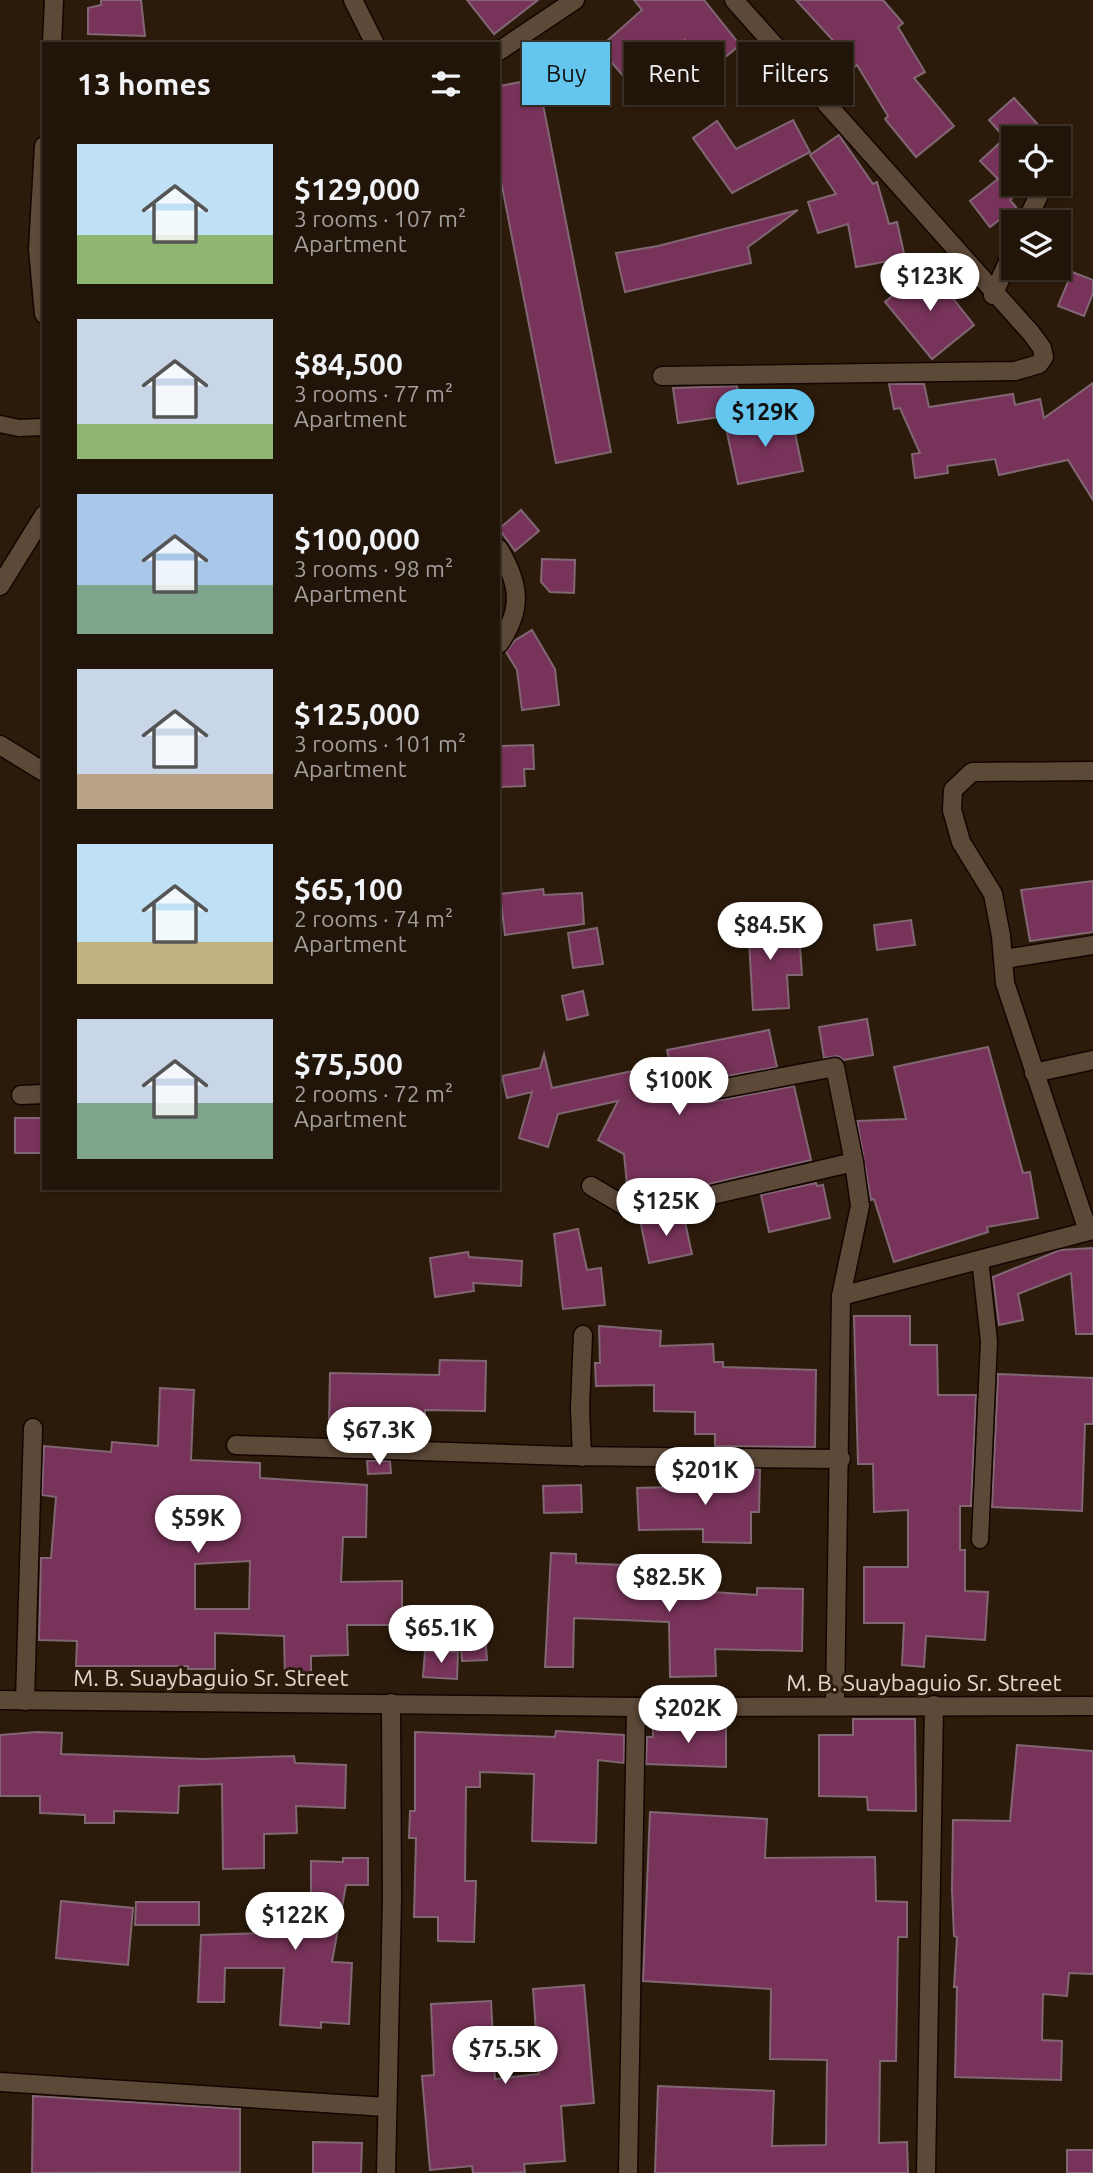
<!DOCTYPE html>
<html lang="en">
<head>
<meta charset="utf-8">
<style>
  body { margin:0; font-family:Ubuntu,sans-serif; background:#2d2116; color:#f1f3f6; height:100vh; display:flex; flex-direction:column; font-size:26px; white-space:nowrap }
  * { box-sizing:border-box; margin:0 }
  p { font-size:23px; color:#a29e9c }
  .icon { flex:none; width:38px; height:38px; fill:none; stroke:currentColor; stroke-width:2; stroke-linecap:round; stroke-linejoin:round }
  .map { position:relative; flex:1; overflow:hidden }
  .drawer { position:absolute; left:42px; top:42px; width:458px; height:1148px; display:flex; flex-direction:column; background:#211408; border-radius:0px; box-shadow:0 2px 5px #0004,0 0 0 2px #3e3329 }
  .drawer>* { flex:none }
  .guide { position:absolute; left:522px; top:42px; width:466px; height:63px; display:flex; gap:14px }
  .fabs { position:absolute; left:1001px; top:126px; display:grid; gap:14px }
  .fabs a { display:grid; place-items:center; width:70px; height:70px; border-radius:0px; background:#211408; box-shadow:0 2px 5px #0004,0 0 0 2px #3e3329; font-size:35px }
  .price { position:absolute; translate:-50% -60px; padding:0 16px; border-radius:24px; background:#fff; color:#222; font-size:23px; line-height:46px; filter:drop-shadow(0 2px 4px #0008) }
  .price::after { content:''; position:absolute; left:50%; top:42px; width:21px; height:16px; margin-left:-10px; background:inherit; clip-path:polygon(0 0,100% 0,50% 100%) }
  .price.current { background:#64c5ee; color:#111 }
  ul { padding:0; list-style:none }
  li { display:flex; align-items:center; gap:21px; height:175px; padding:0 35px }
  li span { display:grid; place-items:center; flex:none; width:196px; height:140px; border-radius:0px; color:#555 }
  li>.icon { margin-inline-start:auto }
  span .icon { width:84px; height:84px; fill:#fffc; stroke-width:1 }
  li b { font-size:30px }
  h2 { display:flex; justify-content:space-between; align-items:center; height:84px; padding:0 35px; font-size:30px }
  .pill { padding:0 24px; border-radius:0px; background:#211408; box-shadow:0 2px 5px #0004,0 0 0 2px #3e3329; font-size:24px; line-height:63px }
  .pill.current { background:#64c5ee; color:#111 }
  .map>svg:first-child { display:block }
</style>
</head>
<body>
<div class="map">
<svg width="1093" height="2173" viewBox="0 0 1093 2173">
  <rect width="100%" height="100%" fill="#2c1b0b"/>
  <g fill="#78335a" stroke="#806773" stroke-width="2" fill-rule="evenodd">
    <path d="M101,0H141L145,36L88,34V8L101,5Z"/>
    <path d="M467,0H538L494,34Z"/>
    <path d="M634,0H704L740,45L709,70L685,40L632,86L599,48L642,10Z"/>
    <path d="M796,0H883L903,23L898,27L925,72L914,78L954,126L916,157L885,119L888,116L857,65L847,73L833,55L840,48Z"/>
    <path d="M538,79L611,452L556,463L499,171V86Z"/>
    <path d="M1014,98L1050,138H1013V197L1010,200L1016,207L990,227L970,201L998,179L980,161L1005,138L989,120Z"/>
    <path d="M793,120L810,152L732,193L693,138L717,121L736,149Z"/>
    <path d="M839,135L873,184L877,182L889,224L897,222L905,258L856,267L848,224L818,233L808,202L836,194L810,155Z"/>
    <path d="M798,210L748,247L751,263L625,292L616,253L658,246Z"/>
    <path d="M928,267L974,325L932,359L885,302Z"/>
    <path d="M1072,272L1093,280V293L1084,316L1058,306Z"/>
    <path d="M1093,383V500L1068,460L999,475L995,459L947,466L948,473L915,478L912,454L920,453L900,408L894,409L889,384H924L929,407L1013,394L1015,405L1040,399L1044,418Z"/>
    <path d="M737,386L741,414L678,423L673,388Z"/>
    <path d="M791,414L803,471L738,484L726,428Z"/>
    <path d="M521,510L539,531L515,551L499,529Z"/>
    <path d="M542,559L575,560L574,593L550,592L541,582Z"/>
    <path d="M532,630L555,669L559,705L522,710L517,670L506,652L514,641Z"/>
    <path d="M533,745L534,769H524L525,786L499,787V746Z"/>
    <path d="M1093,881V932L1030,941L1021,890Z"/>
    <path d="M543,889L544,895L582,893L584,924L505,935L500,894Z"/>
    <path d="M773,906L774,947L800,946L802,975H787L789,1008L753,1010L747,907Z"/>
    <path d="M911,920L915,945L877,950L874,925Z"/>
    <path d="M597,928L603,964L573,968L568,933Z"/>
    <path d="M583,991L588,1015L567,1020L562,996Z"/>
    <path d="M867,1019L873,1055L844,1060L838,1056L824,1058L819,1027Z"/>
    <path d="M769,1030L777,1067L706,1080L699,1087L698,1094L705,1101L711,1102L794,1086L811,1160L654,1197L633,1198L628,1195L624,1154L598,1140L618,1101L558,1114L548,1147L519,1138L532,1092L507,1098L502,1076L540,1068L544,1054L552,1088L670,1063L667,1050Z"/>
    <path d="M988,1047L1023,1173L1030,1172L1038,1218L987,1227L988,1232L894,1262L874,1199L871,1200L857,1121L906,1119L894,1067Z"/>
    <rect x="15" y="1118" width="29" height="35"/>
    <path d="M816,1183L817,1186L823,1185L830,1218L769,1232L761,1195Z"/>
    <path d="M683,1213L692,1254L649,1263L640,1220Z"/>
    <path d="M578,1229L587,1270L601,1268L605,1305L563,1309L554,1234Z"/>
    <path d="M1093,1248V1334H1076L1071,1273L1018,1294L1023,1320L999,1325L993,1277L1060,1250Z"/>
    <path d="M468,1252L469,1257L522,1261L521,1286L473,1283L474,1291L435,1297L430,1258Z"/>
    <path d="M854,1316H910V1345H937L938,1395H976L971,1506H960V1550H965V1591L988,1592L985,1640L926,1636L924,1667L902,1665L904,1623H864V1567H908V1510L874,1512L873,1464H858Z"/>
    <path d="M599,1326L661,1331L660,1346L713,1344L714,1362H723V1367L816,1370L815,1447L715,1446V1434H695V1412L654,1411V1385L596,1386L595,1363H600Z"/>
    <path d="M440,1360L486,1361L485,1411L425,1410V1422H388L389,1439L366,1438L365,1425H329L330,1373L439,1375Z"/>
    <path d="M998,1374L1093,1378V1424H1085L1082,1511L992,1507Z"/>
    <path d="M160,1388L194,1390L191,1460L260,1463V1478L367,1485L366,1537H343L341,1582L402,1581V1625H347L348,1655L311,1656V1678L285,1677L284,1636L215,1633V1669H188V1666H76L77,1641L39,1640L41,1558H51L56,1497L42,1495L44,1446L111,1452L112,1442L158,1446ZM250,1561L249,1609H195V1564Z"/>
    <path d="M367,1461H390L391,1473L368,1474Z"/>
    <path d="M714,1469H760L759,1512H751V1543L703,1542V1529L639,1530L637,1488L704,1486V1482H714Z"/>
    <path d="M581,1485L582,1512L544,1513L543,1486Z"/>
    <path d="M551,1553L576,1554V1563L649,1566L648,1590L713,1588V1592L757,1595V1588L803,1589L802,1651L715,1649L716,1676L670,1677L669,1622L574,1618L573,1667H545Z"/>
    <path d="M484,1622L487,1660L462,1661L459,1623Z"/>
    <path d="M425,1651L458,1652L457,1679L423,1677Z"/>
    <path d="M853,1719H915L916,1811L868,1810L867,1797L819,1796V1735H853Z"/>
    <path d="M653,1723L726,1724V1767L646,1764L647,1737H653Z"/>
    <path d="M556,1731L624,1735V1763L598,1760L596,1843L532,1841L534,1774L480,1772V1787H466L465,1881H476L474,1942L438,1941V1917H414L416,1838H409L410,1811H415V1732L555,1737Z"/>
    <path d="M37,1732L62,1733L61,1754L203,1759L294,1756L295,1763L346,1765L345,1808L296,1806L297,1833L264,1834V1868L223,1869L222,1784L179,1786L178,1813L114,1811V1823H85V1815L40,1813V1796H0V1735Z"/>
    <path d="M1017,1745L1093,1751V1974L1069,1973L1067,1996L1043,1994L1042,2040L1062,2041L1061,2080L955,2077L957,1987H954L957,1937L954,1936L952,1890L953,1820L1010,1821Z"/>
    <path d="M650,1812L767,1819L765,1858L875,1857L876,1901L907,1902V1937H898L896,2061H880L879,2143L907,2142L908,2173H655L658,2086L774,2091L772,2146L826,2145L827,2060L770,2059L771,1989L643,1981Z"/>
    <path d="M343,1858H368V1885H346L332,1962L352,1963L349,2024L321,2022V2028L280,2025L284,1968H225L224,2002H198L201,1935L290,1932L297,1907L311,1909V1861L343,1862Z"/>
    <path d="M61,1901L133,1908L128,1965L56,1958Z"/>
    <path d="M136,1902H199V1925H135Z"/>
    <path d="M584,1985L594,2103L561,2106L565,2161L524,2164L525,2172L506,2173H473L472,2166L430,2170L422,2076L434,2075L431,2004L491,2001L495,2079L539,2074L533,1989Z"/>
    <path d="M33,2096L240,2109V2172L32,2173Z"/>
    <path d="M313,2142L362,2143L361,2173H313Z"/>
    <rect x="1067" y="2150" width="26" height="23"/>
  </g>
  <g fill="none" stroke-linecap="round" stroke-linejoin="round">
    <defs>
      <g id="service">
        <path d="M0,424L19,428L44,427"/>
        <path d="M980,1259L989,1341L980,1540"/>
      </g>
      <g id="minor">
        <path d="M353,0L375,44"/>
        <path d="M52,44L54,0"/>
        <path d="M44,146L38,249L44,314"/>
        <path d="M1026,222L1039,195"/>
        <path d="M993,295L1013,251"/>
        <path d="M662,376L1015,371L1039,364L1044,357L1042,348L1031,333L734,0"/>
        <path d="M499,549C520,585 523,609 499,644"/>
        <path d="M0,745L44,772"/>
        <path d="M1004,959L1093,945"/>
        <path d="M1034,1073L1093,1060"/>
        <path d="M709,1091L835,1067L854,1162L860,1206L841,1296L835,1706"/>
        <path d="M21,1095L44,1094"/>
        <path d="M591,1186L630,1209L656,1208L854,1162"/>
        <path d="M1088,1231L1005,983L1001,936L993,894L961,842L952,810L953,790L972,772L1093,771"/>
        <path d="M841,1296L1093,1230"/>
        <path d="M236,1445L569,1456L841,1459"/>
        <path d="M582,1457L580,1408L583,1335"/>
        <path d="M25,1701L33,1428"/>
        <path d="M0,2082L386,2107"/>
        <path d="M386,2173L392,1899L391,1703"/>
        <path d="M628,2173L636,1707"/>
        <path d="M926,2173L934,1705"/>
      </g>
      <g id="tertiary">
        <path d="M499,51L575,0"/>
        <path d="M0,586L44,515"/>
        <path d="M0,1700L636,1707L1093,1706"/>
      </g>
    </defs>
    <use href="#service" stroke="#130500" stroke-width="19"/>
    <use href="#minor" stroke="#130500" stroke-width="21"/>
    <use href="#tertiary" stroke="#130500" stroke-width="21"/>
    <use href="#service" stroke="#5d4938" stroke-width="16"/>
    <use href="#minor" stroke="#5d4938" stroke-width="18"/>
    <use href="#tertiary" stroke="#5d4938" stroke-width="18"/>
  </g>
  <g text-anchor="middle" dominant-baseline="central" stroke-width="6" stroke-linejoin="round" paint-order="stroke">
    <g font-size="23" fill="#e2d6cd" stroke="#2c1b0b">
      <text x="211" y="1677">M. B. Suaybaguio Sr. Street</text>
      <text x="924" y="1682">M. B. Suaybaguio Sr. Street</text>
    </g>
  </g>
</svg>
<div class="fabs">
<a><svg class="icon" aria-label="locate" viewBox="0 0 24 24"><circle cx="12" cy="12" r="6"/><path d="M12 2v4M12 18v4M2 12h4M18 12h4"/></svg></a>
<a><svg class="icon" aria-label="layers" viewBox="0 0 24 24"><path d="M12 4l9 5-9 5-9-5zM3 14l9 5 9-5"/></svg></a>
</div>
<b class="price" style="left:930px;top:313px">$123K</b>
<b class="price current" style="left:765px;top:449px">$129K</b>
<b class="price" style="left:770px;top:962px">$84.5K</b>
<b class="price" style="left:679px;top:1117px">$100K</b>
<b class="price" style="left:666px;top:1238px">$125K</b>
<b class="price" style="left:379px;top:1467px">$67.3K</b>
<b class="price" style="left:705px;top:1507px">$201K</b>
<b class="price" style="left:198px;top:1555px">$59K</b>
<b class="price" style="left:669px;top:1614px">$82.5K</b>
<b class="price" style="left:441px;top:1665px">$65.1K</b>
<b class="price" style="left:688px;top:1745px">$202K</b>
<b class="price" style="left:295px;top:1952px">$122K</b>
<b class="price" style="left:505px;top:2086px">$75.5K</b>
<div class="guide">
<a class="pill current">Buy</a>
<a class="pill">Rent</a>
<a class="pill">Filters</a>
</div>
<section class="drawer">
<h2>13 homes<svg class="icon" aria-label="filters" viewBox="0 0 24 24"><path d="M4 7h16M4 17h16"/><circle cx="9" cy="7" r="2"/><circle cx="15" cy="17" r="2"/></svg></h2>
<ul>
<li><span style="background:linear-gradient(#bfe0f5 65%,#8fb573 0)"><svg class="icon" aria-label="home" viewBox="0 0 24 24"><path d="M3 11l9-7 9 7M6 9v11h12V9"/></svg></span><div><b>$129,000</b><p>3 rooms · 107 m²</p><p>Apartment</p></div></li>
<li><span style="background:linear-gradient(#c9d6e8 75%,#8fb573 0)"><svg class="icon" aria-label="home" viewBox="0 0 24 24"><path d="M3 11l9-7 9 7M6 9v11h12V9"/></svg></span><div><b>$84,500</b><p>3 rooms · 77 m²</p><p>Apartment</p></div></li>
<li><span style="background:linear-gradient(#a9c7e8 65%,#7fa58c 0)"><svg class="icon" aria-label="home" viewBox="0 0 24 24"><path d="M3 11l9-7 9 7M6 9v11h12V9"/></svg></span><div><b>$100,000</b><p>3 rooms · 98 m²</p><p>Apartment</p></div></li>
<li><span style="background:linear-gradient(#c9d6e8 75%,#b9a48a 0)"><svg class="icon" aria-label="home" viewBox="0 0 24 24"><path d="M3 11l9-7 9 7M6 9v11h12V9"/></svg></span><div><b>$125,000</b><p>3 rooms · 101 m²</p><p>Apartment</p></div></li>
<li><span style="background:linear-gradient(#bfe0f5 70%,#c2b280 0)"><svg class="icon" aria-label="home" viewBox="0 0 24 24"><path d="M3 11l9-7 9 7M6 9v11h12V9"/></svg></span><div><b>$65,100</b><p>2 rooms · 74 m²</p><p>Apartment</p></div></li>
<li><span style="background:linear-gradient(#c9d6e8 60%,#7fa58c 0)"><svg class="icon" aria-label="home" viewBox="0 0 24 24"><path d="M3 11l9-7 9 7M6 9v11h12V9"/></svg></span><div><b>$75,500</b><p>2 rooms · 72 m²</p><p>Apartment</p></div></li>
</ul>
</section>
</div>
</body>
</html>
